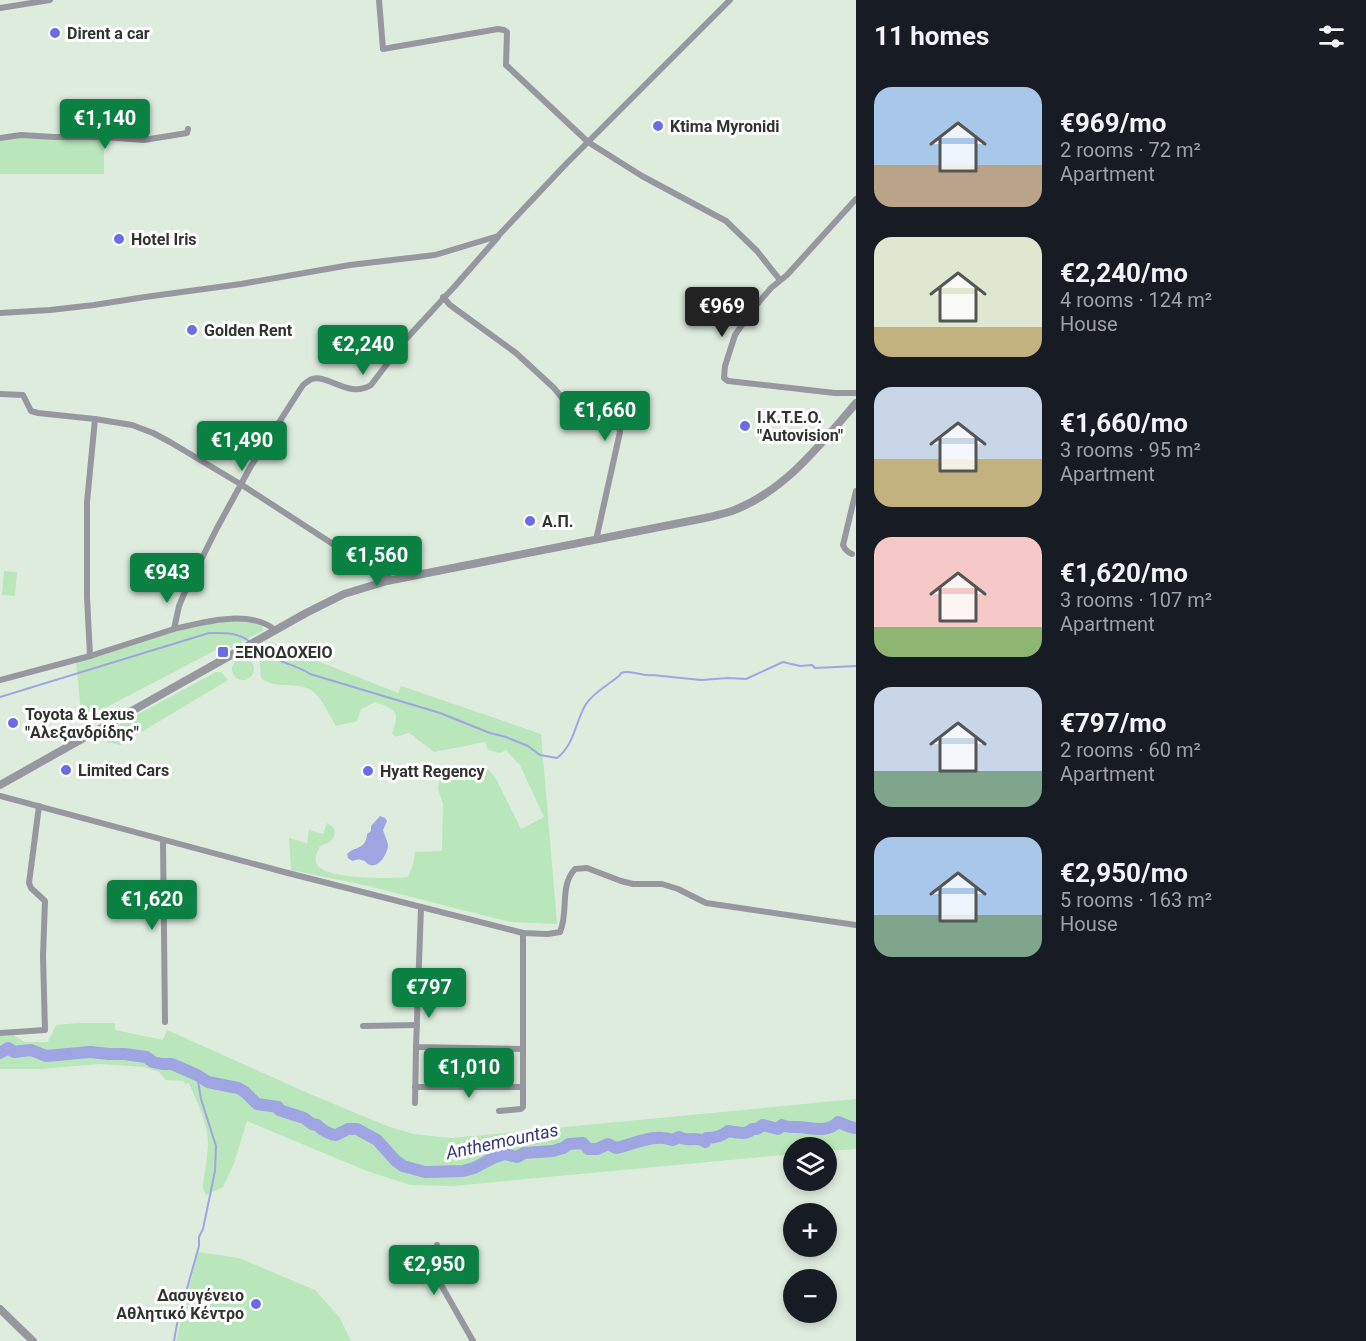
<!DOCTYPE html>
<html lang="en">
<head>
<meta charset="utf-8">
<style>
  body { margin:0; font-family:Roboto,sans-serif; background:#20242c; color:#f1f3f6; height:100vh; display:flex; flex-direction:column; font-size:22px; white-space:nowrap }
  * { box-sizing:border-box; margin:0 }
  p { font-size:20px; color:#9ea1a6 }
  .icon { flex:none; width:33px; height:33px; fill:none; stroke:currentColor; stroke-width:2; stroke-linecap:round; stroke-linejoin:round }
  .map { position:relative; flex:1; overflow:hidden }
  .drawer { display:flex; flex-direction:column; background:#171b24; width:510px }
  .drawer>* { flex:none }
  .tools { position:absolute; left:783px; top:1137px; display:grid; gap:12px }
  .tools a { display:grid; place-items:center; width:54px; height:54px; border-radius:50%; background:#171b24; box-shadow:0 3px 9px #0003; font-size:30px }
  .price { position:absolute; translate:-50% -51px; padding:0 14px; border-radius:6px; background:#0b8043; color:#fff; font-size:20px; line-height:39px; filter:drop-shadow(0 2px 3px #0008) }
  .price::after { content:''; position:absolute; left:50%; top:36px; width:18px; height:14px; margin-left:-9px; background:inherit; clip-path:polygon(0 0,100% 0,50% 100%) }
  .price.active { background:#222; color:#fff }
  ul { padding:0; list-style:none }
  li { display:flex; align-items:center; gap:18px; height:150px; padding:0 18px }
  li span { display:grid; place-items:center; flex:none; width:168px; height:120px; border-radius:18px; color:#555 }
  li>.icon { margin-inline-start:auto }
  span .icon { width:72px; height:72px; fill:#fffc; stroke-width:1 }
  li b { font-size:26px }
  h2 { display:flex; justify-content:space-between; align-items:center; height:72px; padding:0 18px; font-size:26px }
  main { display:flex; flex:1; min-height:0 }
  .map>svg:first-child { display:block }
</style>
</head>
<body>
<main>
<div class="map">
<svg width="856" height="1341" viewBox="0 0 856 1341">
  <rect width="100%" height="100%" fill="#deecde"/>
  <g fill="#b9e6bb">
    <path d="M21,138L58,140H104V174H0V141Z"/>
    <path d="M4,571L17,572L15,596L2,595Z"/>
    <path d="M240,620L260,623L264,630L229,649L226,648L216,650L82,720L76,662L194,626Z"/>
    <path d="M270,642L398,693L401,686L541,734L557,924L510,922L368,886L291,870L289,838L307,843L309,830L323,834L327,823L333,827C337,839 331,842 320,846C317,853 312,860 319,867C332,879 390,879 408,877L413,865L415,852L442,851L443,804L438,789L439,781L449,774L487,768L495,777L521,829L544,817L520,765L506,750L500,753L488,750L485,742L434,752L409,733L395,737L392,733C401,711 395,709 375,702L361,709L357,721L336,726C330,716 321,696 311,690C296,681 275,690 261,678L260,662L255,655L256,650Z"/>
    <circle cx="243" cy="669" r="11"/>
    <path d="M216,672H221L228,680L120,745L107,742L104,739V736L109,730Z"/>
    <path d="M78,1023H115V1030L163,1040L167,1030L310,1094L387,1126L413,1134L452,1138L856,1099V1149L827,1151L826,1148H794L793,1154L453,1186L410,1185L367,1171L247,1121L233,1166L223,1187L206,1195L203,1189V1184C205,1172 207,1159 208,1146C209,1124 197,1103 189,1083L185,1084L184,1081L166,1080L159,1072L144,1067L100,1064L40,1069H0V1036L13,1035L25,1042H48L56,1025Z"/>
    <path d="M198,1252L239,1258L315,1290L340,1318L351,1341H176Z"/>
  </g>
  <path fill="#9fa5e2" d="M380,816L385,818L387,821L383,830C384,835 387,839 388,845C388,853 379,868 370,865C365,863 366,860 361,860C354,858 355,864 348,858L347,854C355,846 366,850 367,834L371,831V826Z"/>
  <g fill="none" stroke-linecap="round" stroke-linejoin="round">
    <g stroke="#9fa5e2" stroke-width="2">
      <path d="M254,645C262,651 270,656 279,660C289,665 300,667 310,674L440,713L490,733L506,737L528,746L540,755L557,758C575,744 575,722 586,704C594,692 608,685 619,676L621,673C632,669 641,677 652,675L701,680L728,678L746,679L783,662L800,666L812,665L815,668L856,666"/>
      <path d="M0,697L209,633C224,633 237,632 249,641"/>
      <path d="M174,1341L177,1324L199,1246V1237L203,1229L215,1171L216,1146L201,1099L197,1075"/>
    </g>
    <path stroke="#9fa5e2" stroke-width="12" d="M0,1053L8,1048L14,1052L31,1050L46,1056L90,1052L109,1054H124L146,1057L153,1062L162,1064H172L197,1075L208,1082L238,1088L245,1092L257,1104L278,1107L279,1110L304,1118L312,1124L317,1125C323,1131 328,1134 336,1135L348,1129H357L377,1140L396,1161L403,1166L425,1172L463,1171L474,1168L495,1157L505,1154L517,1157L524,1153L553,1151L563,1148L569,1144L583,1143L588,1149H597L608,1144L616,1148C635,1144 653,1133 673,1140L679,1137C687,1142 698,1136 705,1142L707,1138C715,1138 722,1136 728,1131C735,1132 747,1136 752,1129H757L763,1125L778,1129L782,1125C788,1128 789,1127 796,1127C810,1127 827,1134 838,1122C844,1124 850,1128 856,1128"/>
    <g stroke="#97989f" stroke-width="6">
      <path d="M379,0L383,49L498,29L504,30L507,32L506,65L588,142L642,176L726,221L757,251L780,280"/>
      <path d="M0,8L50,0"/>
      <path d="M0,138L21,135L54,137H104L144,140L187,133L188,129"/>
      <path d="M856,199L787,275L771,288L753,309L735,335L725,366L724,378L728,381L835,393H856"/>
      <path d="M443,297L450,305L516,353L554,388L572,410L579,415L612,420L619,426L620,432L596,540"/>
      <path d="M0,313L50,310L94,305L145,297L241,284L350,265L435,255L498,236L566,164L730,0"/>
      <path d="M0,394L23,395L31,411L38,413L95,419L87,502V597L90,656"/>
      <path d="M95,419L132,425L153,433L170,442L242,485L376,572L392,579"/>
      <path d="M852,554C847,552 845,550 843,545L856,491"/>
      <path d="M275,630C251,609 202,622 174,629L179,606L184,594L217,528L251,466L303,385C304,384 311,379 312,379C328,374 349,399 371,385L406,339L455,286L498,237"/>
      <path d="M0,680L90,656L174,629"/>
      <path d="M0,796L284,872L523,933L548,934L560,932C569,912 559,886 575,869L587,868L621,881L633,884H662L678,889L706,903L856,925"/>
      <path d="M163,840L165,1022"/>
      <path d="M421,907L416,1047L523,1049"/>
      <path d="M363,1026L417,1025"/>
      <path d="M0,1033L45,1030L43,956L45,901L31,888L29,883L39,806"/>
      <path d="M415,1087H523"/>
      <path d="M415,1103L416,1047"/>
      <path d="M499,1111L521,1109L523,1107V933"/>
      <path d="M437,1245L440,1283L473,1341"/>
    </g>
    <g stroke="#97989f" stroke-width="8">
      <path d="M0,785L306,613L344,594L387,581L705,518C714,516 723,514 732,511C785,491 820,445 856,403"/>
      <path d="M0,1309L33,1341"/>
    </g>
  </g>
  <g fill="#6c6ce6" stroke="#fff" stroke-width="2">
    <circle cx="55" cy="33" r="6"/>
    <circle cx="658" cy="126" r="6"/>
    <circle cx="119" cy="239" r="6"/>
    <circle cx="192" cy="330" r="6"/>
    <circle cx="745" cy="426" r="6"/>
    <circle cx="530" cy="521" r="6"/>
    <rect x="217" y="646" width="12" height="12" rx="3"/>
    <circle cx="13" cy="723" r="6"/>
    <circle cx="66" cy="770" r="6"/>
    <circle cx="368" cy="771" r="6"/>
    <circle cx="256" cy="1304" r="6"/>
  </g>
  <g text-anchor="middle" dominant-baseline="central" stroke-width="6" stroke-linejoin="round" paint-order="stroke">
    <g font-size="16" font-weight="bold" fill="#2f342f" stroke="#fff" text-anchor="start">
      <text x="67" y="33">Dirent a car</text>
      <text x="670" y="126">Ktima Myronidi</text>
      <text x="131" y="239">Hotel Iris</text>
      <text x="204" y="330">Golden Rent</text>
      <text x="757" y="417">I.Κ.Τ.Ε.Ο.<tspan x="757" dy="18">"Autovision"</tspan></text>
      <text x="542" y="521">Α.Π.</text>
      <text x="235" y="652">ΞΕΝΟΔΟΧΕΙΟ</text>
      <text x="25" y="714">Toyota &amp; Lexus<tspan x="25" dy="18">"Αλεξανδρίδης"</tspan></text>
      <text x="78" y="770">Limited Cars</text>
      <text x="380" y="771">Hyatt Regency</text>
      <text x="244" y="1295" text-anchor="end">Δασυγένειο<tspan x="244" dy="18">Αθλητικό Κέντρο</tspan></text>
    </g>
    <g font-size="18" font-style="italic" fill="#36357c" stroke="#fff">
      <text transform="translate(502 1141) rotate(-12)">Anthemountas</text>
    </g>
  </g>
</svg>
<div class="tools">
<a><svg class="icon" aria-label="layers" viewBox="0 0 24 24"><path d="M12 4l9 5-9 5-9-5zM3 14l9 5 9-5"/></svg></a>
<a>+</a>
<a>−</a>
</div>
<b class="price" style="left:105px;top:150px">€1,140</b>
<b class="price active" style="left:722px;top:338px">€969</b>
<b class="price" style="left:363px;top:376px">€2,240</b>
<b class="price" style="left:605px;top:442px">€1,660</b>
<b class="price" style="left:242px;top:472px">€1,490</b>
<b class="price" style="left:377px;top:587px">€1,560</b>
<b class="price" style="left:167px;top:604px">€943</b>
<b class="price" style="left:152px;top:931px">€1,620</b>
<b class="price" style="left:429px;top:1019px">€797</b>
<b class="price" style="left:469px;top:1099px">€1,010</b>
<b class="price" style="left:434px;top:1296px">€2,950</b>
</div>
<section class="drawer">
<h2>11 homes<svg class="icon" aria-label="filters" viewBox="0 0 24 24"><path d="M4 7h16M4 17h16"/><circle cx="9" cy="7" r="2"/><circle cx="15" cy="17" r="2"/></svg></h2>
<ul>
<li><span style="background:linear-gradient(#a9c7e8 65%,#b9a48a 0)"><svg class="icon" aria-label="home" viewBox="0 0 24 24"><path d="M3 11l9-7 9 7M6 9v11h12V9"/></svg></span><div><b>€969/mo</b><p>2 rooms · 72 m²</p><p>Apartment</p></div></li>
<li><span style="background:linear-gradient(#dfe7d0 75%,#c2b280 0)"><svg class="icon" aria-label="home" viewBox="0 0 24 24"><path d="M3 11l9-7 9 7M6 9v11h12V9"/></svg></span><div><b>€2,240/mo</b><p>4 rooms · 124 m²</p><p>House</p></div></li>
<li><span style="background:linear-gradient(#c9d6e8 60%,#c2b280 0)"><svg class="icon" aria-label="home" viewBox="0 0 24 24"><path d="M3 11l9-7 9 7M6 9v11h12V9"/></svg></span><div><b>€1,660/mo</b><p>3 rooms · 95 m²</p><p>Apartment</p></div></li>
<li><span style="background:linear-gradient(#f6c9c9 75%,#8fb573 0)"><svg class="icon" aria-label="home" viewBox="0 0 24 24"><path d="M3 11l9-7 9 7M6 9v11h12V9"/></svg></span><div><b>€1,620/mo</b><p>3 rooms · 107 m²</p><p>Apartment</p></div></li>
<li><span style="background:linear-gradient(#c9d6e8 70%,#7fa58c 0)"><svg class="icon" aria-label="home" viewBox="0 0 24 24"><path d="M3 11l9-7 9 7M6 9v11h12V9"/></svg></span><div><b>€797/mo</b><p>2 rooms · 60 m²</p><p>Apartment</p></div></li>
<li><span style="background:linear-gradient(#a9c7e8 65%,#7fa58c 0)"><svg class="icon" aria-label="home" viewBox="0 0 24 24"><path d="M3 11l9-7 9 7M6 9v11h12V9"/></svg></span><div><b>€2,950/mo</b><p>5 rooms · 163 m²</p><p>House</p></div></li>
</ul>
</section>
</main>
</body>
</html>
